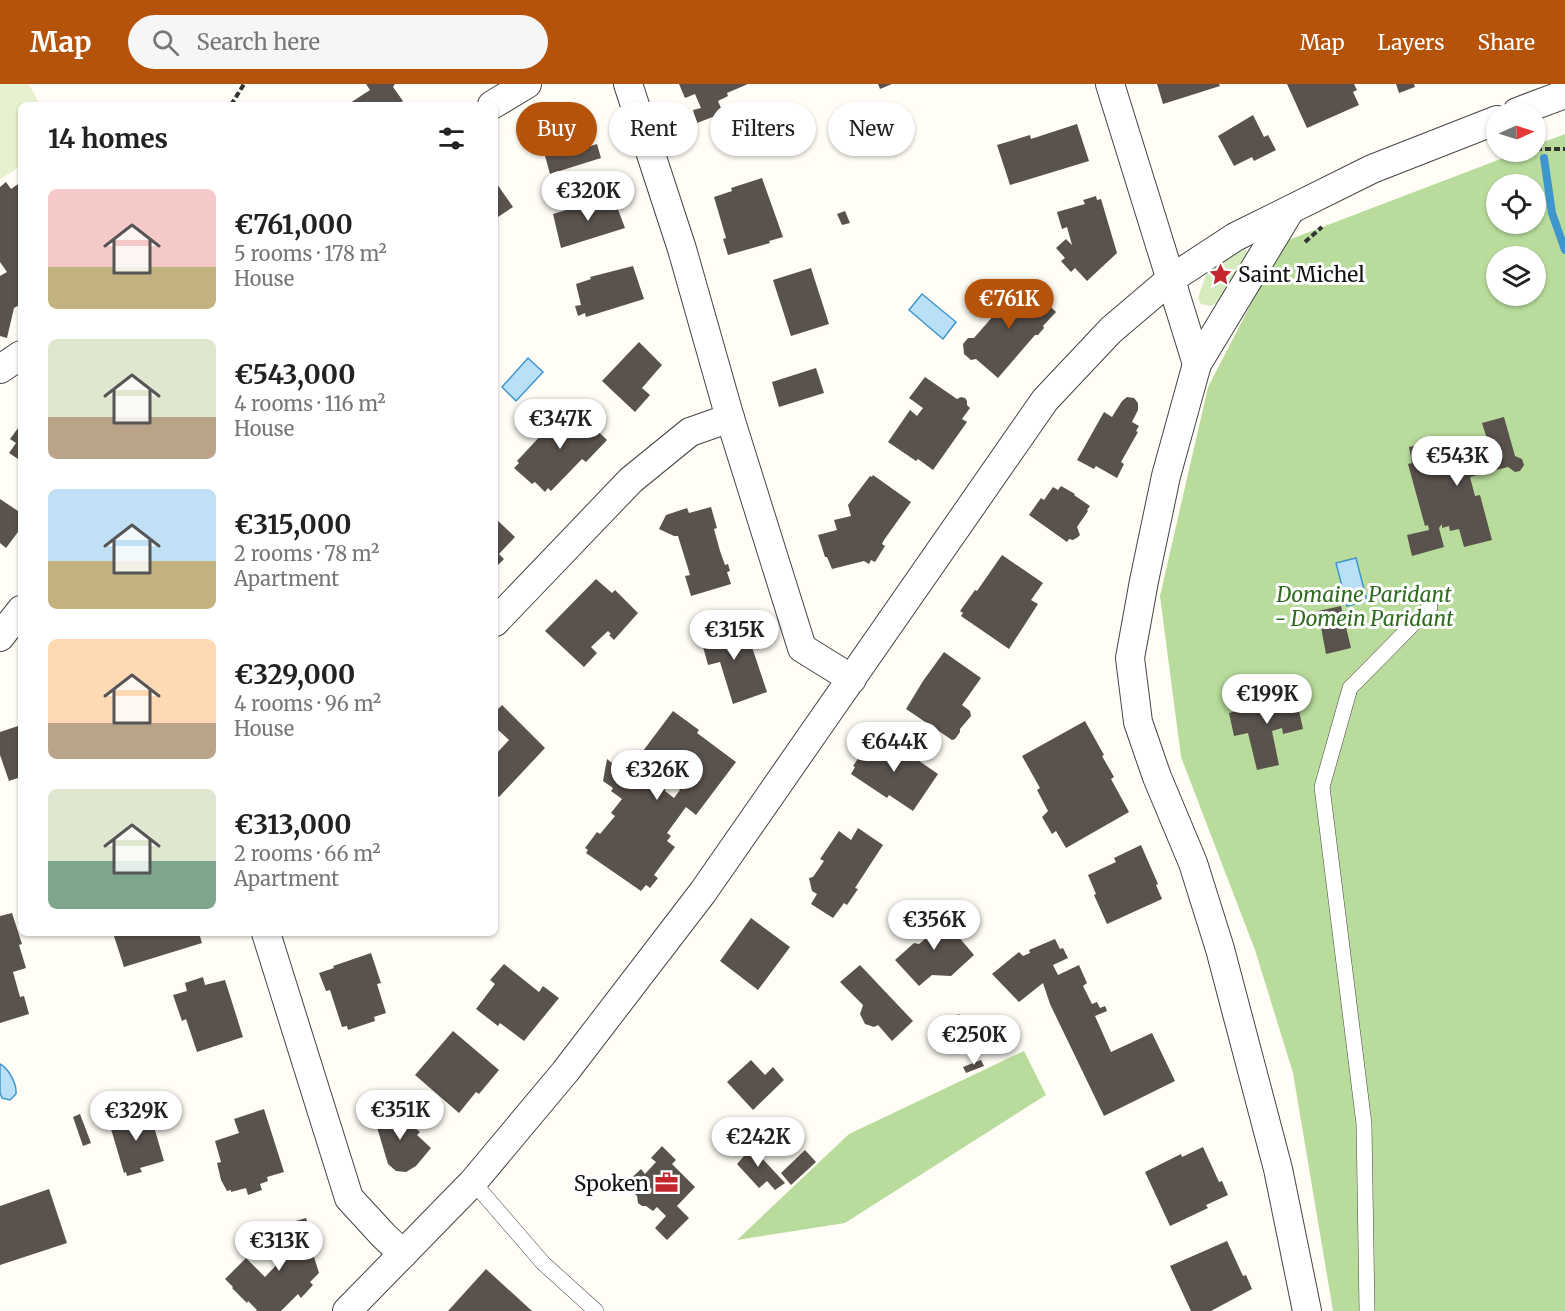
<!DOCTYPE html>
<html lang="en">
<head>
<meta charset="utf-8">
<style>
  body { margin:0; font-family:Merriweather,serif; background:#f6f6f6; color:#222; height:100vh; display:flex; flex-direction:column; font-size:22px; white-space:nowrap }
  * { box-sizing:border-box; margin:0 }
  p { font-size:20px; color:#767676 }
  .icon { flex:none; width:33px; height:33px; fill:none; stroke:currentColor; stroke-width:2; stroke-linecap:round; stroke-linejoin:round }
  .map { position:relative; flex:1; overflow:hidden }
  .side { position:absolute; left:18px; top:18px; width:480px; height:834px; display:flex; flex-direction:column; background:#fff; border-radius:9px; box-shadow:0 2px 4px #0004 }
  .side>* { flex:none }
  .banner { position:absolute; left:516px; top:18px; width:570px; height:54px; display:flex; gap:12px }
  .needle { width:39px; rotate:87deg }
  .tools { position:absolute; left:1486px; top:18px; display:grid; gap:12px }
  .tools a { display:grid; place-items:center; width:60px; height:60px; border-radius:50%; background:#fff; box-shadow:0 2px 4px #0004; font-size:30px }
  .price { position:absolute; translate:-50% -51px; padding:0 14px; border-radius:21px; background:#fff; color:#222; font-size:20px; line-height:39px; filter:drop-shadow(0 2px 3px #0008) }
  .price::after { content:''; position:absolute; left:50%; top:36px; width:18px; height:14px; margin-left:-9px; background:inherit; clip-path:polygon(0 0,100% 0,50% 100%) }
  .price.selected { background:#b45309; color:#fff }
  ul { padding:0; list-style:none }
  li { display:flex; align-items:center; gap:18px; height:150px; padding:0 30px }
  li span { display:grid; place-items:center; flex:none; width:168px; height:120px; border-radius:9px; color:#555 }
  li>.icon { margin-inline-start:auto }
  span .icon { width:72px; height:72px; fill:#fffc; stroke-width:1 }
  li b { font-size:26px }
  h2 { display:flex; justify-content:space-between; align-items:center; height:72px; padding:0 30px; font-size:26px }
  .chip { padding:0 21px; border-radius:27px; background:#fff; box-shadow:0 2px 4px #0004; font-size:21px; line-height:54px }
  .chip.selected { background:#b45309; color:#fff }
  header { display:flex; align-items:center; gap:36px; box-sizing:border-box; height:84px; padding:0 30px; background:#b45309; color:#fff }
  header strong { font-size:28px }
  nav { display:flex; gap:33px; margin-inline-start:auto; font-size:21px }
  .search { width:420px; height:54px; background:#f6f6f6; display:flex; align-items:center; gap:15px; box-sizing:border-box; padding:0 21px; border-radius:33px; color:#767676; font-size:22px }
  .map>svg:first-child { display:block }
</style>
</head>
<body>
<header>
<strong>Map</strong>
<div class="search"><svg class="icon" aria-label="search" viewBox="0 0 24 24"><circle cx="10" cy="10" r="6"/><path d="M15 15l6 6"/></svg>Search here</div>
<nav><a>Map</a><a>Layers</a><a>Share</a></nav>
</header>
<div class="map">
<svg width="1565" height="1227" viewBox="0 0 1565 1227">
  <rect width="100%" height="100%" fill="#fffdf5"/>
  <path fill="#d5ebbd" d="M1240,164L1246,166L1248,171L1219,217L1211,222L1201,220L1198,214L1208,185Z"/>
  <g fill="#b9dc9c" fill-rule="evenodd">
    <path d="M1565,50V1227H1333L1293,989L1255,866L1181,673L1160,512L1208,303L1283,158L1519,68H1536V61ZM1497,100H1536V140H1497ZM1497,172H1536V212H1497Z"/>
    <path d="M1024,967L1046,1011L845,1139L737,1156L849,1050Z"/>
  </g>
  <path fill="#e6f2cf" d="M0,0H29L40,21H21V82L0,95Z"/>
  <g fill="#b9e0f7" stroke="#3f96cf" stroke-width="1.5">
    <path d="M922,210L956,238L943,255L909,226Z"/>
    <path d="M528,274L543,288L516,317L502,303Z"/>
    <path d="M1356,474L1367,517L1347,522L1336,479Z"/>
    <path d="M0,980C9,985 17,1000 16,1010L10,1016L2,1014L0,1009Z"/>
  </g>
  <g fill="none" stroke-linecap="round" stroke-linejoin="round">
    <path stroke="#3f96cf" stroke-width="8" d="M1544,74L1552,129L1565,166"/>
  </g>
  <g fill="#5a524d">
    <path d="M366,0H395L393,3L403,17L397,21H347L370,6Z"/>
    <path d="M679,0H748L727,9L728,12L718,17L723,29L697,39L693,26L701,24L695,10L685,14Z"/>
    <path d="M878,0H892L880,5Z"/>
    <path d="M1157,0H1219L1220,2L1163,20Z"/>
    <path d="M1287,0H1354L1357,6L1353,8L1359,21L1307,44Z"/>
    <path d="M1396,0H1414L1415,3L1399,9Z"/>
    <path d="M1253,31L1264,53L1268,51L1276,66L1254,77L1252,73L1234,82L1218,52Z"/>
    <path d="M584,34L591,62L597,60L601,74L550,90L544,68L548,67L543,50L564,43L563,40Z"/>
    <path d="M1077,40L1089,77L1010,101L997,61L1030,51L1031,55Z"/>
    <path d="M868,51L872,59L863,63L859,55Z"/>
    <path d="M762,94L783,153L769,157L770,159L728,171L723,155L726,154L714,113L732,107L731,104Z"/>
    <path d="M495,97L513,123L495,135Z"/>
    <path d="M6,98L11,105L21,98V220L14,224L7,254L0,252V192L7,188L0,178V103Z"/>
    <path d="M613,112L625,144L561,164L553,130Z"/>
    <path d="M1096,112L1097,116L1101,115L1117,169L1087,197L1075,184L1071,188L1061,177L1065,174L1056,164L1066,155L1072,161L1067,143L1062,145L1057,128L1085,120L1083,116Z"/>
    <path d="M845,127L850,139L842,141L837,130Z"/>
    <path d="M633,182L644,215L586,233L585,229L578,232L575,222L581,221L576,200L591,195L590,193Z"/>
    <path d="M811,184L829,240L791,252L773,196Z"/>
    <path d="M1024,197L1044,214L1043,216L1056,228L1043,242L1044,244L1038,251H1035L998,294L976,275L971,276L964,270L963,260L968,254H974L1001,223L999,216L1006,209L1013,211Z"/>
    <path d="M639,258L662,281L642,304L650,311L635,328L602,297Z"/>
    <path d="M816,284L824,309L779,323L772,298Z"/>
    <path d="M925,293L957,315L961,313L965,314L967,317V321L970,324L962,335L967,338L933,386L918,375L916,377L888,358L910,326L917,332L923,324L909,314Z"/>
    <path d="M1127,313L1134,314L1138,319V326L1132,338L1139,342L1136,347L1138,348L1121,378L1124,380L1117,394L1096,382L1094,385L1077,376L1104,328L1112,333L1122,317Z"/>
    <path d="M570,320L607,356L586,378L582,375L551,407L548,404L545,408L535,398L532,400L514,384L519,379L517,377Z"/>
    <path d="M1504,333L1515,372L1522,375L1524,381L1520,387L1515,388L1508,383L1470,393L1475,412L1480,411L1492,456L1464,463L1459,445L1450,447L1449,442L1442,444V440L1439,444L1444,463L1412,472L1407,451L1429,446L1428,441L1425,442L1408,380L1412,379L1409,363L1436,357L1439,372L1483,363L1482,356L1487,355L1482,339Z"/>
    <path d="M21,340V377L9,369L16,359L10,355Z"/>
    <path d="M873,391L911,418L884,456L882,460L885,462L875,478L871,476L869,480L864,477L832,485L827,473H825L818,451L837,446L834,436L851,432L848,421L870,392L872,393Z"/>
    <path d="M1061,402L1075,410L1074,411L1090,422L1087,426L1088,427L1077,443L1080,451L1078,453L1073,456L1069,455L1067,458L1029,431L1041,414L1044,416L1053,403L1058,406Z"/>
    <path d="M0,415L21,429V444L6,464L0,459Z"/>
    <path d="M711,423L717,444L714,445L720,467L725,481L728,480L730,487L727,488L731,500L691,512L685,492L690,491L678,452H674L659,445L666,431L687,424L689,429Z"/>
    <path d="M495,434L515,453L499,470L504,475L495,484Z"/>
    <path d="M1002,471L1043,499L1031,516L1038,520L1009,565L961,532L963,529L960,527L975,506L977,507Z"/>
    <path d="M596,495L612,509L615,506L638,529L614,556L609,551L611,550L608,547L591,563L597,569L584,583L545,547Z"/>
    <path d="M1341,522L1351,564L1326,570L1318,527Z"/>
    <path d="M744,539L767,608L733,620L720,578L708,581L699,548L718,542L720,546Z"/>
    <path d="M944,568L981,594L962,621L970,627L971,632L960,645V648L955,655L952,656L906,625L923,597Z"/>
    <path d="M1288,606L1289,614L1296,613L1303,645L1283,650L1282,644L1272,647L1279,681L1257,686L1248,649L1234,652L1229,629L1241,626L1240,622L1263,617L1262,612Z"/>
    <path d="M502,621L545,664L499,713L495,709V671L509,656L495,643V628Z"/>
    <path d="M673,627L699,646L697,649L736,678L696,731L686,723L667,749L671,752L667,757L675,763L654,791L658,794L650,804L646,801L641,807L586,769L588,766L585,764L597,748L600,750L615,732L611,729L622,715L611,707L613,704L603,697L607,675L637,699L638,697L653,690L666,700L665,707L674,714L680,706L637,675Z"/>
    <path d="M1085,637L1104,671L1102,672L1114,693L1111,695L1129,728L1066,764L1056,747L1052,750L1042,733L1048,727L1037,706L1040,704L1022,672Z"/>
    <path d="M21,641V693L9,697L0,671V648Z"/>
    <path d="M876,653L897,666L899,663L938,690L913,727L889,711L887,714L851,690L855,683L853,682L870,657L872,659Z"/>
    <path d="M858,744L883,761L855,804L858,805L847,821L844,819L833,834L811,820L817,810L812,807L809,794L813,793L824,777L820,775L839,747L851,756Z"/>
    <path d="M1141,761L1158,800L1156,801L1162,815L1107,840L1094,811L1096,810L1088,791L1116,778L1114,774Z"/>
    <path d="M935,825L953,846L949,849L953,854L957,851L974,871L951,892L932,891L919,902L895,876L914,859L919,860L925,855L914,844Z"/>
    <path d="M12,829L22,860L19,861L26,884L13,888L20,913L24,912L29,930L0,939V832Z"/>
    <path d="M751,834L790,863L758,906L720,877Z"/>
    <path d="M113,849H199L202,859L124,883Z"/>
    <path d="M1055,855L1060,865L1063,864L1068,874L1053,881L1058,891L1079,881L1087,899L1083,902L1092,920L1097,918L1100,924L1105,922L1107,927L1095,932L1111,968L1152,949L1175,997L1104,1032L1050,920L1043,899L1019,918L992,890L1019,868L1023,872L1030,869L1029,866Z"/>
    <path d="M371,869L381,899L377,900L386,929L374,933L375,937L348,946L347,942L342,943L330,906L326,907L319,889L334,884L333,882Z"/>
    <path d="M504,880L539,908L543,902L559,914L524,957L500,939L498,942L476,925L495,900L490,896Z"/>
    <path d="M860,881L913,937L892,957L878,941L874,943L865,940L860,930L863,921L840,898Z"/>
    <path d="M203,893L205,901L225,896L243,953L197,968L186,935L182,937L173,911L187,907L185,899Z"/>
    <path d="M959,930L968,943L959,948L951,935Z"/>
    <path d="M453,947L499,986L479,1010L476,1008L459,1029L415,991Z"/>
    <path d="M751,976L765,991L773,983L784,996L753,1026L727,998Z"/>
    <path d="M981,976L984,982L966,989L963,983Z"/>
    <path d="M391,1024L420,1048L417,1051L431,1064L416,1082L406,1088L396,1087L388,1080L373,1030Z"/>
    <path d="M264,1025L284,1088L267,1093L268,1097L260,1100L262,1106L248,1111L246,1104L231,1108V1106L227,1107L221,1096L217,1079L221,1078L215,1057L239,1049L234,1035Z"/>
    <path d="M149,1026L164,1077L140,1084L142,1088L127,1092L126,1088L124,1089L109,1038Z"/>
    <path d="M80,1030L91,1059L83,1062L73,1033Z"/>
    <path d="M746,1038L768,1061L761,1068L739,1045Z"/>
    <path d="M746,1057L785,1099L775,1106L767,1097L759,1104L737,1080L744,1072L737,1065Z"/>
    <path d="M662,1062L676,1076L672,1080L695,1103L677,1122L689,1134L667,1156L655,1144L666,1132L657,1123L653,1127L646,1122H642L638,1119L637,1112L625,1100L641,1085L645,1090L656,1078L651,1074Z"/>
    <path d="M1203,1063L1219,1098L1222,1097L1228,1111L1206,1121L1208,1124L1170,1142L1145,1088L1181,1070L1182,1073Z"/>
    <path d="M805,1066L816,1078L791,1101L781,1089Z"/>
    <path d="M49,1105L67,1159L0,1181V1122Z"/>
    <path d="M306,1134L313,1156L309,1157L319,1189L310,1198L313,1201L301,1214L298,1210L281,1227H256L257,1226L248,1217L247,1219L232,1204L233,1203L225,1195L246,1174L265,1193L284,1173L276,1148L286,1144L285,1140Z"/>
    <path d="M1227,1157L1243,1192L1246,1191L1252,1205L1211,1227H1191L1170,1182Z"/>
    <path d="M486,1185L532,1227H448Z"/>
  </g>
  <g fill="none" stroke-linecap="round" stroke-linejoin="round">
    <defs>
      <g id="service">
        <path d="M473,1098L543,1179L596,1227"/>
        <path d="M1367,1227L1364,1040L1322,703L1350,604L1430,523"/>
      </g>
      <g id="minor">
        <path d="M628,0L682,165L730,334L802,564L852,595"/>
        <path d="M1110,0L1197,280"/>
        <path d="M492,21L527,0"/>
        <path d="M1517,28L1565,10"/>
        <path d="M1289,128L1197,280L1166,392L1144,497L1130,574L1138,638L1157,693L1193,779L1220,865L1278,1085L1307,1227"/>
        <path d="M0,285L21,271"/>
        <path d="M495,538L631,396L690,348L730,334"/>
        <path d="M0,553L21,526"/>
        <path d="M266,849L349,1114L383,1151L403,1170"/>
        <path d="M347,1227L473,1098L565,988L703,808L1045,316L1111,246L1171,195L1235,153L1372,85L1497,36"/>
      </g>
    </defs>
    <use href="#service" stroke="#444" stroke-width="16"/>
    <use href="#minor" stroke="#444" stroke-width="30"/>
    <g stroke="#333" stroke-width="4" stroke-dasharray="6 3" stroke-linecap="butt">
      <path d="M231,21L244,0"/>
      <path d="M1536,65H1565"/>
      <path d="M1305,158L1322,143"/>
    </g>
    <use href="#service" stroke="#fff" stroke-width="15"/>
    <use href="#minor" stroke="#fff" stroke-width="28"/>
  </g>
  <defs>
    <symbol id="sight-bare" viewBox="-9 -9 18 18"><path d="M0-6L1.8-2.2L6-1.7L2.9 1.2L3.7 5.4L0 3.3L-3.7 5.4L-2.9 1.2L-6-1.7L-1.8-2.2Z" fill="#c4262e" stroke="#fff" stroke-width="2.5" paint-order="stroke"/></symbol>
    <symbol id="office-bare" viewBox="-9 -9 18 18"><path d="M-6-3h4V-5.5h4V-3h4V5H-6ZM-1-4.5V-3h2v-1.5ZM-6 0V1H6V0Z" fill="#c4262e" stroke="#fff" stroke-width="2.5" paint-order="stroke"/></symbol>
  </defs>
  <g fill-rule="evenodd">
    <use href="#sight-bare" x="1204" y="174" width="33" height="33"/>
    <use href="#office-bare" x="650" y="1082" width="33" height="33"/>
  </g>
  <g text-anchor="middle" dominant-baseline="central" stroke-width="6" stroke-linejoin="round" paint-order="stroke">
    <g font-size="21" fill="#111" stroke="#fff" text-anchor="start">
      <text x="1238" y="190">Saint Michel</text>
      <text x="649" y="1099" text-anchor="end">Spoken</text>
    </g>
    <g font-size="21" font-style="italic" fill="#2f6b1f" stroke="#fff">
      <text x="1364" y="510">Domaine Paridant<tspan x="1364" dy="24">- Domein Paridant</tspan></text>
    </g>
  </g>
</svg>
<div class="tools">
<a><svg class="needle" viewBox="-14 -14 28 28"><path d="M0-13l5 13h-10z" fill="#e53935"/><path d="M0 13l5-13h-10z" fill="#767676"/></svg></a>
<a><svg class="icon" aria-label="locate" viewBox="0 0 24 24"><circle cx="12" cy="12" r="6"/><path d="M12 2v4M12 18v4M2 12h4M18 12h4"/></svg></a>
<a><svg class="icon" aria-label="layers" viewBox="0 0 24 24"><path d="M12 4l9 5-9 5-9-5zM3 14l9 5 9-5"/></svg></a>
</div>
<b class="price" style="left:588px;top:138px">€320K</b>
<b class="price selected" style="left:1009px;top:246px">€761K</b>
<b class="price" style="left:560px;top:366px">€347K</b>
<b class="price" style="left:1457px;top:403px">€543K</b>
<b class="price" style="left:734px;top:577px">€315K</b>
<b class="price" style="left:1267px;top:641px">€199K</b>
<b class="price" style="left:894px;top:689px">€644K</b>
<b class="price" style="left:657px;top:717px">€326K</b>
<b class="price" style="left:934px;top:867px">€356K</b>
<b class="price" style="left:974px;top:982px">€250K</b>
<b class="price" style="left:400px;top:1057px">€351K</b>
<b class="price" style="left:136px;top:1058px">€329K</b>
<b class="price" style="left:758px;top:1084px">€242K</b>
<b class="price" style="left:279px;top:1188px">€313K</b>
<div class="banner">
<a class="chip selected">Buy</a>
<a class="chip">Rent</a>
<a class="chip">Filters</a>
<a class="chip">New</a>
</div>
<section class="side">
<h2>14 homes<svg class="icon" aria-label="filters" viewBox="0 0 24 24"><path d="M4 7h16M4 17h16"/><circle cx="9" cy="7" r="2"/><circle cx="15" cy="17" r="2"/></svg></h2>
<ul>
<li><span style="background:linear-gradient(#f6c9c9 65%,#c2b280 0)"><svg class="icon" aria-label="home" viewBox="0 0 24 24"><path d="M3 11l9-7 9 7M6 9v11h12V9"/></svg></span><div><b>€761,000</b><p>5 rooms · 178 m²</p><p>House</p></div></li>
<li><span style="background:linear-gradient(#dfe7d0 65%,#b9a48a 0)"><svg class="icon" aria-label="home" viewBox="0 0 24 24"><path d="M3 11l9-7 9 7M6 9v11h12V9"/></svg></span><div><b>€543,000</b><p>4 rooms · 116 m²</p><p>House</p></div></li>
<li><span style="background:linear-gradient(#bfe0f5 60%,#c2b280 0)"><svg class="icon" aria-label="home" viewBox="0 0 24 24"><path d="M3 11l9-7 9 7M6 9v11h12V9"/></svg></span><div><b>€315,000</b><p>2 rooms · 78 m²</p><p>Apartment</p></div></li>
<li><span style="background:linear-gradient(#ffd9b3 70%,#b9a48a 0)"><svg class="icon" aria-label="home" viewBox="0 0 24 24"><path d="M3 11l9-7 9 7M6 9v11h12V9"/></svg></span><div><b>€329,000</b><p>4 rooms · 96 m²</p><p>House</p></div></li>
<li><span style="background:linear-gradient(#dfe7d0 60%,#7fa58c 0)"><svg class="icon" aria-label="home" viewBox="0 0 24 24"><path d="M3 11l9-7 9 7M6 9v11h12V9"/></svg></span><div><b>€313,000</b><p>2 rooms · 66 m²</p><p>Apartment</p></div></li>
</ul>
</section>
</div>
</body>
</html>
